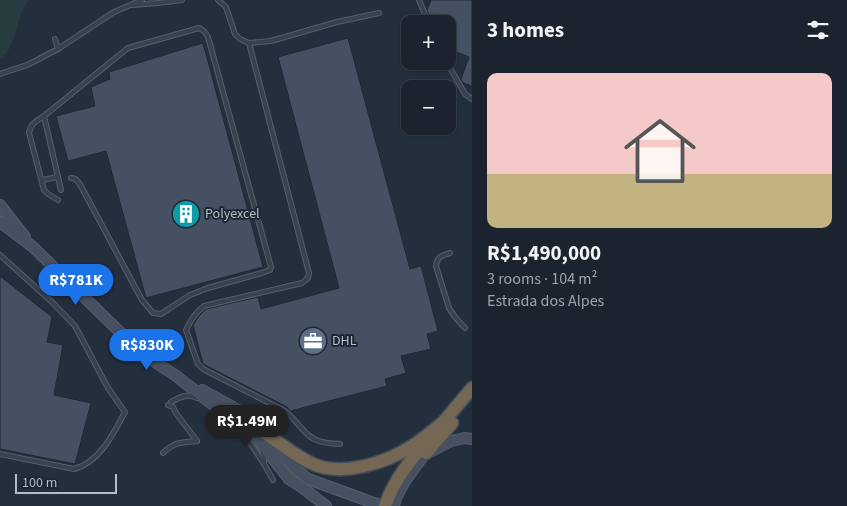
<!DOCTYPE html>
<html lang="en">
<head>
<meta charset="utf-8">
<style>
  body { margin:0; font-family:"Source Sans 3",sans-serif; background:#242b36; color:#f1f3f6; height:100vh; display:flex; flex-direction:column; font-size:19px; white-space:nowrap }
  * { box-sizing:border-box; margin:0 }
  p { font-size:16px; color:#a0a4aa }
  .icon { flex:none; width:28px; height:28px; fill:none; stroke:currentColor; stroke-width:2; stroke-linecap:round; stroke-linejoin:round }
  .map { position:relative; flex:1; overflow:hidden }
  .side { display:flex; flex-direction:column; background:#1b232e; width:375px }
  .side>* { flex:none }
  .fabs { position:absolute; left:401px; top:15px; display:grid; gap:10px }
  .fabs a { display:grid; place-items:center; width:55px; height:55px; border-radius:10px; background:#1b232e; box-shadow:0 1px 4px #0004,0 0 0 1px #39404a; font-size:25px }
  .scale { position:absolute; left:15px; bottom:12px; width:102px; box-sizing:border-box; padding-left:5px; border:2px solid #b4bcc9; border-top:0; font-size:14px; line-height:18px; white-space:nowrap; color:#b4bcc9; -webkit-text-stroke:4px #1d2633; paint-order:stroke }
  .price { position:absolute; translate:-50% -42px; padding:0 11px; border-radius:18px; background:#1a73e8; color:#fff; font-size:16px; line-height:32px; filter:drop-shadow(0 1px 2px #0008) }
  .price::after { content:''; position:absolute; left:50%; top:30px; width:15px; height:11px; margin-left:-8px; background:inherit; clip-path:polygon(0 0,100% 0,50% 100%) }
  .price.on { background:#222; color:#fff }
  ul { padding:0; list-style:none }
  li { display:grid; align-content:center; gap:10px; height:265px; padding:0 15px }
  li+li { border-top:1px solid #39404a }
  li span { display:grid; place-items:center; height:155px; border-radius:10px; color:#555 }
  li>.icon { margin-inline-start:auto }
  span .icon { width:90px; height:90px; fill:#fffc; stroke-width:1 }
  li b { font-size:21px }
  h2 { display:flex; justify-content:space-between; align-items:center; height:60px; padding:0 15px; font-size:21px }
  main { display:flex; flex:1; min-height:0 }
  .map>svg:first-child { display:block }
</style>
</head>
<body>
<main>
<div class="map">
<svg width="472" height="506" viewBox="0 0 472 506">
  <rect width="100%" height="100%" fill="#242f3e"/>
  <path fill="#263c3f" d="M0,0H28C26,4 24,7 22,11C17,24 13,53 0,58Z"/>
  <g fill="#455162" stroke="#1f2835">
    <path d="M431,0H472V86L463,83L461,79L469,57L448,49V21L429,15L427,10Z"/>
    <path d="M348,38L410,269L421,266L438,331L427,334L431,349L401,356L406,373L385,379L387,386L290,411L287,407L205,365L203,364L193,325L199,316L206,309L258,297L261,309L339,288L278,57Z"/>
    <path d="M203,43L263,267L146,298L106,151L68,161L56,116L95,106L91,87L110,79L109,72Z"/>
    <path d="M0,276L52,317L47,342L63,345L54,395L91,403L75,464L0,449Z"/>
  </g>
  <g fill="none" stroke-linecap="round" stroke-linejoin="round">
    <defs>
      <g id="lane">
        <path d="M218,0L226,7L235,34L240,39L249,43L271,41L337,22L379,13"/>
        <path d="M419,0L429,24"/>
        <path d="M133,5L158,3L182,0"/>
        <path d="M55,39L58,49"/>
        <path d="M249,43L309,273L308,278L302,283L204,306C195,313 191,320 186,330L198,364L203,369L285,411C308,431 304,443 340,444"/>
        <path d="M446,61L465,94L472,99"/>
        <path d="M0,74L27,65L37,60L58,49L114,12L142,0"/>
        <path d="M44,116L61,190"/>
        <path d="M42,180L58,177"/>
        <path d="M58,200L48,194L44,190L29,133C30,124 37,121 44,116L128,48L199,28C204,30 206,33 208,37L271,267L270,270L262,273L208,288L190,295L161,314L153,313L142,300L82,188C79,183 77,178 71,178"/>
        <path d="M450,253C442,256 437,256 436,266L449,308L455,317L465,328"/>
        <path d="M0,255L52,302L75,326L108,388L125,412C114,433 99,463 74,469L0,454"/>
        <path d="M171,402C180,397 188,393 197,398"/>
        <path d="M168,405L173,407L176,413L197,441"/>
        <path d="M238,430L253,447L264,464"/>
        <path d="M262,450L264,457V464L273,480"/>
        <path d="M163,453C176,441 180,443 197,441"/>
      </g>
      <g id="secondary">
        <path d="M0,205L25,237"/>
        <path d="M0,222L33,247L130,342L158,364L175,375L259,441L289,479L303,488L326,506"/>
        <path d="M202,390L240,411L258,428L296,469L308,479L382,506"/>
        <path d="M394,506L396,498L405,481L424,455L451,441L465,438L472,439"/>
      </g>
      <g id="highway">
        <path d="M440,426L472,388"/>
        <path d="M258,428C276,440 293,455 313,464C342,477 386,463 412,446C424,439 434,429 445,421"/>
        <path d="M426,453L452,423"/>
        <path d="M385,506C394,480 409,462 427,441"/>
      </g>
    </defs>
    <use href="#lane" stroke="#565f6c" stroke-width="6"/>
    <use href="#secondary" stroke="#565f6c" stroke-width="12"/>
    <use href="#highway" stroke="#434c59" stroke-width="15"/>
    <use href="#lane" stroke="#38414e" stroke-width="4"/>
    <use href="#secondary" stroke="#465061" stroke-width="10"/>
    <use href="#highway" stroke="#746855" stroke-width="12"/>
  </g>
  <defs>
    <symbol id="building-disc" viewBox="-11 -11 22 22"><circle r="9.5" fill="#0f9aa8" stroke="#1d2633"/><path d="M-4-6H4V6H1V3H-1V6H-4ZM-2.5-4.3h1.7v1.8h-1.7ZM.8-4.3h1.7v1.8H.8ZM-2.5-1h1.7V.8h-1.7ZM.8-1h1.7V.8H.8Z" fill="#fff"/></symbol>
    <symbol id="office-disc" viewBox="-11 -11 22 22"><circle r="9.5" fill="#5c6f8a" stroke="#1d2633"/><path d="M-6-3h4V-5.5h4V-3h4V5H-6ZM-1-4.5V-3h2v-1.5ZM-6 0V1H6V0Z" fill="#fff"/></symbol>
  </defs>
  <g fill-rule="evenodd">
    <use href="#building-disc" x="170" y="198" width="32" height="32"/>
    <use href="#office-disc" x="297" y="325" width="32" height="32"/>
  </g>
  <g text-anchor="middle" dominant-baseline="central" stroke-width="4" stroke-linejoin="round" paint-order="stroke">
    <g font-size="14" fill="#b4bcc9" stroke="#1d2633" text-anchor="start">
      <text x="205" y="214">Polyexcel</text>
      <text x="332" y="341">DHL</text>
    </g>
  </g>
</svg>
<div class="fabs">
<a>+</a>
<a>−</a>
</div>
<div class="scale">100 m</div>
<b class="price" style="left:76px;top:306px">R$781K</b>
<b class="price" style="left:147px;top:371px">R$830K</b>
<b class="price on" style="left:247px;top:447px">R$1.49M</b>
</div>
<section class="side">
<h2>3 homes<svg class="icon" aria-label="filters" viewBox="0 0 24 24"><path d="M4 7h16M4 17h16"/><circle cx="9" cy="7" r="2"/><circle cx="15" cy="17" r="2"/></svg></h2>
<ul>
<li><span style="background:linear-gradient(#f6c9c9 65%,#c2b280 0)"><svg class="icon" aria-label="home" viewBox="0 0 24 24"><path d="M3 11l9-7 9 7M6 9v11h12V9"/></svg></span><div><b>R$1,490,000</b><p>3 rooms · 104 m²</p><p>Estrada dos Alpes</p></div></li>
</ul>
</section>
</main>
</body>
</html>
